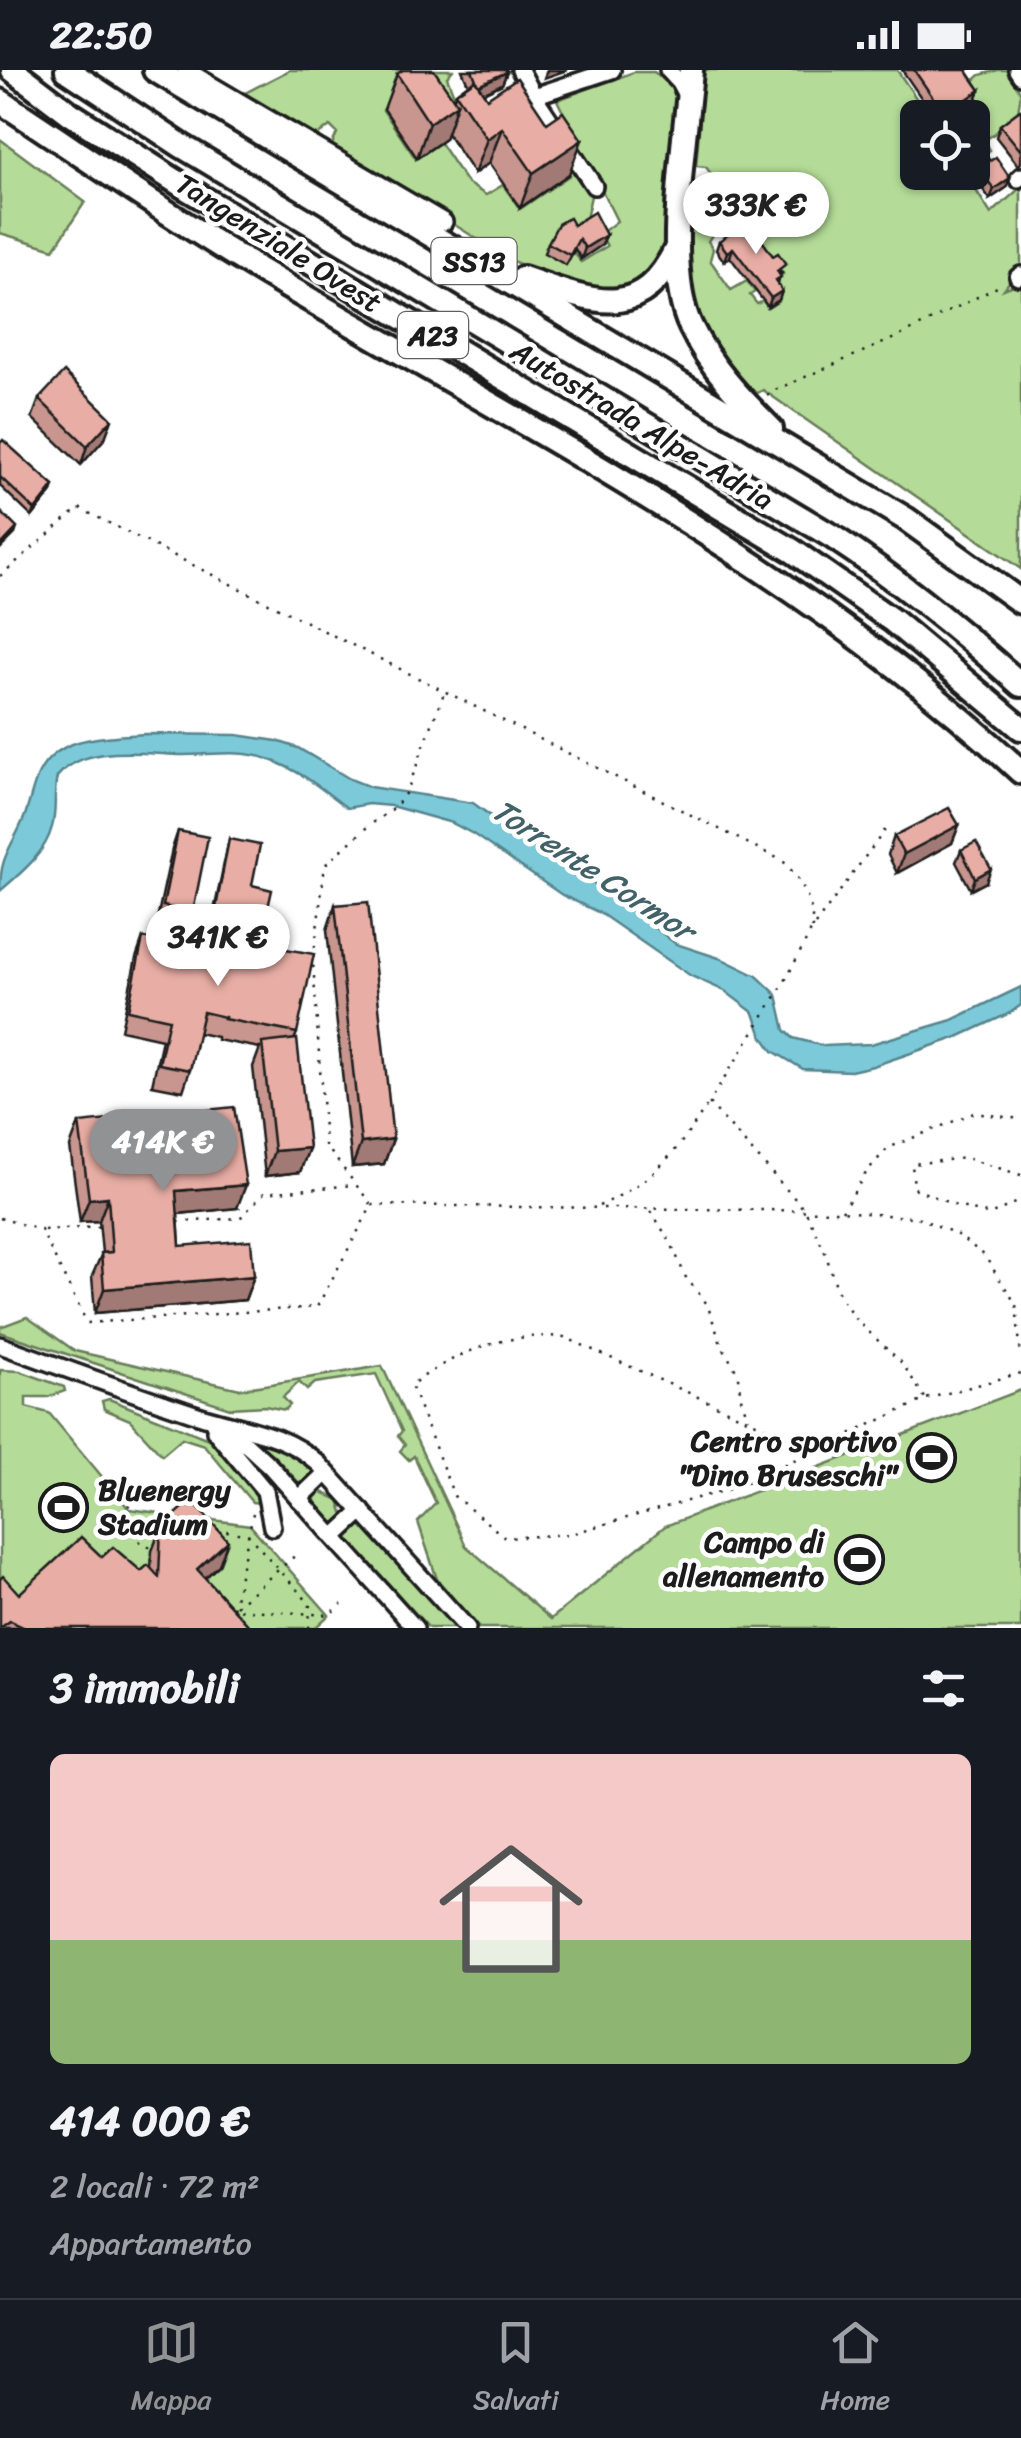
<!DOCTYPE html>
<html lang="it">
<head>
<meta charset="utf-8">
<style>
  body { margin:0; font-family:Sriracha,sans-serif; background:#242831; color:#f1f3f6; height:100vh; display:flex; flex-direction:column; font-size:38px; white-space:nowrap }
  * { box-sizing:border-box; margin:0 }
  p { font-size:32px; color:#9ea1a6 }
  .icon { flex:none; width:55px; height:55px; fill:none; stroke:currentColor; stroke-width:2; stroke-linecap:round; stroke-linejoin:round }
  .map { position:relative; height:1558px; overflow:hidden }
  .details { display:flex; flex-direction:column; background:#171b24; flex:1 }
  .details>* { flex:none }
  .fabs { position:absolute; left:900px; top:30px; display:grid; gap:20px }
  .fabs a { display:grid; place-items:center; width:90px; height:90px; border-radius:15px; background:#171b24; box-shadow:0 2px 8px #0004; font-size:50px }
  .price { position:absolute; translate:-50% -85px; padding:0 22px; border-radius:35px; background:#fff; color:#222; font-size:32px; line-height:65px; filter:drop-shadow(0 2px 5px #0008) }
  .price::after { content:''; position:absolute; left:50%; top:60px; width:30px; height:22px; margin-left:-15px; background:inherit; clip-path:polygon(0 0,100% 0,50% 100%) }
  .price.selected { background:#919294; color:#fff }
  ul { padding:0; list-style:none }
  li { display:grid; align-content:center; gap:20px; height:530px; padding:0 50px }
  li span { display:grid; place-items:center; height:310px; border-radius:15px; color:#555 }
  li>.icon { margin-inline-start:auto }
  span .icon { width:180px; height:180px; fill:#fffc; stroke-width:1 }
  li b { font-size:42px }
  h2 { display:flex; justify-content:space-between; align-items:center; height:120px; padding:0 50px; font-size:42px }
  .status { display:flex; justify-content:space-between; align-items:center; height:70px; padding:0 50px; background:#171b24; direction:ltr }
  .status svg { height:28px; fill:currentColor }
  .tab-bar { display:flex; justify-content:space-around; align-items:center; height:140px; border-top:2px solid #363941; background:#171b24; font-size:28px; color:#9ea1a6 }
  .tab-bar a { display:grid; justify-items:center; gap:5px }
  .tab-bar .selected { color:#919294 }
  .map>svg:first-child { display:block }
</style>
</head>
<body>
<div class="status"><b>22:50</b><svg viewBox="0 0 49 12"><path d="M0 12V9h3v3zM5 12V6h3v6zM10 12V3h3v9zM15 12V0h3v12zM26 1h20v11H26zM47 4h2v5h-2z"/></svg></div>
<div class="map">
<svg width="1021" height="1558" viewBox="0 0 1021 1558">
  <rect width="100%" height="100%" fill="#fff"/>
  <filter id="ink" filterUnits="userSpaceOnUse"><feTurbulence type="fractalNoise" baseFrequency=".01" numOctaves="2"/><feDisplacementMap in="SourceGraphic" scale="20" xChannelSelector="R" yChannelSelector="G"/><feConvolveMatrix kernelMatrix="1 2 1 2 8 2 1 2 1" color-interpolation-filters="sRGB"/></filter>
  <g filter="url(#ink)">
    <g fill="#b4dc98" stroke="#687c5a" stroke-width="2.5">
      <path d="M290,0H453L447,7L457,33L412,20L383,40L416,89L440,73L467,113L486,125L503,115L520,139L570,105L550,75L553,67L584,115L592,121L586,149L570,162L565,156L552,165L561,179L568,174L581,192L607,176L600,164L617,151L557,30L634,2H654L672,16L678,29L666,176L659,195L633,219L598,226L512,191L331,77L337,63L330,56L317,66L245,23Z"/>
      <path d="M704,0H897L929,47L918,48V102L965,103L991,144L1021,117V196L1004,219L1021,212V499L763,320L754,325L710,278L685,215L689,120L711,123L726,144L708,171L713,179L710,190L731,220L747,211L755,222L750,225L757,234L763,231L768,238L779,231L774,210L783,204L706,97L696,96Z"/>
      <path d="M998,0H1007L1021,23L1017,48L985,70L990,80L973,92V57L988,46L968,16L980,5Z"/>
      <path d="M0,69L85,132L54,179L0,163Z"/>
      <path d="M27,1247L75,1281L240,1319L382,1296L466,1476L551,1549L665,1456L1021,1320V1558H479L437,1509L418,1452L436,1433L414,1386L409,1390L400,1381L405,1375L398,1366L402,1361L376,1304L315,1313L307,1320L299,1312L283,1327L290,1335L285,1340L265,1336L230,1338L0,1262V1257Z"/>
      <path d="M0,1300L20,1301L64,1317L65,1321L48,1327H26V1337L49,1343L129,1439L250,1455L329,1545L315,1558H0Z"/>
      <path d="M109,1329L211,1370L268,1434L252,1432L204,1375L182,1368L162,1385L130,1350L104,1339L102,1331Z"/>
      <path d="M239,1360L293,1384L316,1403L302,1416L273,1385Z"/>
      <path d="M320,1421L339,1430L345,1448L340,1454L333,1452L315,1432V1425Z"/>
      <path d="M362,1453L372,1465L456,1558H429L347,1468Z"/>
    </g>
    <path fill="#7ccad9" stroke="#56848d" stroke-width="2.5" d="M145,664L237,665L277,671L298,678L350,709L370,717L473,733L540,782L605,820L676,874L722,889L757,906L777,925L785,960L793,968L824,976L871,974L952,950L1021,917V935L1010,943L958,967L873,996L851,1001L803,999L773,981L762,966L754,943L725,921L691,906L600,843L562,825L473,764L452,753L391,736L368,734L347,738C319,717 303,702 268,689C241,679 212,685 183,685C145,684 84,673 57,707C53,723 57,741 52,757C45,784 21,803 0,821C0,785 11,779 24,748C30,733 32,717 39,703C59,664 108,667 145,664Z"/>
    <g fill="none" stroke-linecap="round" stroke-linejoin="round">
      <defs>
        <g id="minor">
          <path d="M186,0L444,152"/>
          <path d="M520,0L534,26L594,116"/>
          <path d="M668,0L679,12L688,29"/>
          <path d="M1017,0L1021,6"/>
          <path d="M534,26L612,0"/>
          <path d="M1018,109L1021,106"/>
          <path d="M1018,207L1021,205"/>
          <path d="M0,1275C66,1299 132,1323 198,1345C241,1359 284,1362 319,1394L467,1558"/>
          <path d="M214,1354L246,1374L270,1396L415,1558"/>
          <path d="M215,1361L265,1421L272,1457"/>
          <path d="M299,1429L326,1403"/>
          <path d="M334,1467L362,1441"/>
        </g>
        <g id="highway">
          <path d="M13,0L71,44L188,119L793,481L893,551L1021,658"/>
          <path d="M67,0L182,76L833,467C900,511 961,561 1021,615"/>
          <path d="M155,0L906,449L1021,532"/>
          <path d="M691,0C686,67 662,199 691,257C710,297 740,328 771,359"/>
          <path d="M0,31C88,89 175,150 266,204C525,357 799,496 1021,702"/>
          <path d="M523,208C587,229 639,257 676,179"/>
        </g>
      </defs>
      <use href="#minor" stroke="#1c1c1c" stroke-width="22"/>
      <use href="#highway" stroke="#1c1c1c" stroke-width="30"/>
      <g stroke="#1c1c1c" stroke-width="2.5" stroke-dasharray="2.5 8" stroke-linecap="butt">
        <path d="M767,326L773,321L904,264L1003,214"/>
        <path d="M0,506L79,438L783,791C802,811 814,831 812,859"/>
        <path d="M885,760L812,859L783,915L709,1033L805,1140L824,1179L839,1225L856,1250L902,1293L925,1328"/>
        <path d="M1021,1105L966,1088L912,1094L914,1118L954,1135L990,1145L1021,1130"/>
        <path d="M371,1134L325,1075L313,892L325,795L366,758L395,737L407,721L444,623"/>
        <path d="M372,1135L842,1141L920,1148L956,1164L984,1185L1016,1234L1021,1287"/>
        <path d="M599,1136C654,1111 676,1083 708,1034"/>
        <path d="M651,1141L672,1175L685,1206L707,1234L721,1274L739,1306L740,1325L748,1348"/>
        <path d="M842,1141L868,1100L888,1078L974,1043L1021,1049"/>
        <path d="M0,1148L41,1160L87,1253L317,1237L371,1137"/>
        <path d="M178,1152L240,1148L264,1123L355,1115"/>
        <path d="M44,1160L101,1157"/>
        <path d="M814,1379L564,1267C506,1262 458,1281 411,1315L454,1426L506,1468L570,1464L733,1418L926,1329L1021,1303"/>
        <path d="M129,1434L126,1456L143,1475L154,1477"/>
        <path d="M253,1443L233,1539L329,1545L342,1534"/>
        <path d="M216,1459L248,1465L310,1534L309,1558"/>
        <path d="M236,1536L297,1484"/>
      </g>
      <use href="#minor" stroke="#fff" stroke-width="15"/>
      <use href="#highway" stroke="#fff" stroke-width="22"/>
    </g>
    <g fill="#c8968e" stroke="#1c1c1c" stroke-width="2.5">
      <path d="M462,0H506L507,2L502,14L483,23L487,28L569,104L520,138L489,93L474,104L447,63L445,69L417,88L384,39L397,4L454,28L456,23L468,14Z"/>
      <path d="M902,0H968L967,1L980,20L975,31L964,40L970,48H935Z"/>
      <path d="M1021,41V93L1018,95L996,67L1000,55Z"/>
      <path d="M972,84L1006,118L990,129L970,102H972Z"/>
      <path d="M573,155L606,165L602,175L581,189L575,179L566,195L544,183L548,173Z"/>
      <path d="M719,171L782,203L780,205L778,214L782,221L779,230L768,237L730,187L724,191L716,180Z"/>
      <path d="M39,329L105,368L81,395L32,348Z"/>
      <path d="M0,373L54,416L52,422L32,447L0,416Z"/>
      <path d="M959,755L952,773L897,803L888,785L894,766Z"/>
      <path d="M178,761L193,842L186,860L156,854L172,779Z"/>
      <path d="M229,769L252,815L262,864L260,871L241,867L240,871L297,963L294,970L309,1078L300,1102L265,1106L253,997L260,978L217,970V967L198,963L190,1000L183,1021L152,1015L162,969L121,960L136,888L143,868L184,877L232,880V879L214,875L216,867L209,865Z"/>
      <path d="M961,780L986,812L971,820L956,792Z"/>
      <path d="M335,835L393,1069L384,1094L352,1097L327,860Z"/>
      <path d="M79,1053L237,1138L178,1144L180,1176L254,1206L245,1230L95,1243L92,1206L102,1183L99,1151L80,1152L70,1077Z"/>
      <path d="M161,1457L219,1495L205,1508L249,1556L248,1558H0L19,1524L102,1487L141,1501L151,1499L152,1481Z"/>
    </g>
    <g fill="#a27a74" stroke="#1c1c1c" stroke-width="2.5">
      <path d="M547,0H567L544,8Z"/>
      <path d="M507,2L502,14L474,27L478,15Z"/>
      <path d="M980,20L975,31L956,45L960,34Z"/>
      <path d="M457,34L445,69L417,88L429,53Z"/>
      <path d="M502,58L489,93L474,104L487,69Z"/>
      <path d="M582,70L569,104L520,138L533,103Z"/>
      <path d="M1010,108L1006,118L990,129L994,119Z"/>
      <path d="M606,165L602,175L581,189L585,178Z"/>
      <path d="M733,178L730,187L724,191L727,182Z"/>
      <path d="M782,221L779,230L768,237L771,228Z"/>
      <path d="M112,349L105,368L81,395L87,376Z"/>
      <path d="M54,416L52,422L32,447L35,440Z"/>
      <path d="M17,458L15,464L0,479V476Z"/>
      <path d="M959,755L952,773L897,803L904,784Z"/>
      <path d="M991,799L986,812L971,820L975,808Z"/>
      <path d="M393,1069L384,1094L352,1097L361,1073Z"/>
      <path d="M309,1078L300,1102L265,1106L274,1081Z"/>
      <path d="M246,1115L237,1138L168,1145L176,1121Z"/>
      <path d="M108,1127L99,1151L80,1152L89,1129Z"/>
      <path d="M254,1206L245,1230L95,1243L104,1219Z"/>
      <path d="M228,1471L219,1495L188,1523L197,1499Z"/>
    </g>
    <g fill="#e8aea5" stroke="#1c1c1c" stroke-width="2.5">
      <path d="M403,0H434L457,34L429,53L397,4Z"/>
      <path d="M472,0H506L507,2L478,15Z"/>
      <path d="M914,0H966L980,20L960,34L970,48H947Z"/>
      <path d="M517,8L547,53L563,42L582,70L533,103L502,58L487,69L456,23L475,10L487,28Z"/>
      <path d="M1020,40L1021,41V81L1000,55Z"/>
      <path d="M981,78L990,91L996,87L1010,108L994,119L972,90V84Z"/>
      <path d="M594,142L606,165L585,178L579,169L570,185L548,173L558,154L569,148L573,155Z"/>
      <path d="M748,151L773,186L778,183L786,194L777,201L781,207L776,210L782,221L771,228L733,178L727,182L719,171Z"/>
      <path d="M64,302L112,349L87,376L39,329Z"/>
      <path d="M3,370L54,416L35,440L0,407V373Z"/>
      <path d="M0,441L17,458L0,476Z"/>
      <path d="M949,738L959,755L904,784L894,766Z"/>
      <path d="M178,761L208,767L193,842L163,836Z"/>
      <path d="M229,769L260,775L252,815L272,820L262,864L242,860L240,871L236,870L235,873L216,869L218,860L212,859Z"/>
      <path d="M976,772L991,799L975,808L961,780Z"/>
      <path d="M368,832L393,1069L361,1073L335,835Z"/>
      <path d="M143,868L184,877L185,871H191L234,881L236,870L314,884L297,963L224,949L225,947L203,942L190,1000L159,994L169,949L128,940Z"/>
      <path d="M297,969L309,1078L274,1081L262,973Z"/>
      <path d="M234,1037L246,1115L176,1121L180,1176L251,1170L254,1206L104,1219L101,1183L112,1182L108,1127L89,1129L79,1053Z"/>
      <path d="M192,1430L228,1471L197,1499L249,1556L247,1558H25L10,1551L0,1558V1509L3,1506L19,1524L81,1467L102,1487L113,1477L141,1501L148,1495L159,1507L161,1457Z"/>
    </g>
  </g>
  <defs>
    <symbol id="stadium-ring" viewBox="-11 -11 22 22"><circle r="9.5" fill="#fff" stroke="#1c1c1c" stroke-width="1.5"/><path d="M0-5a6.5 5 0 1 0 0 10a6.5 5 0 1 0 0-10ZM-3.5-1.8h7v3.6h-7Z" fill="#1c1c1c"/></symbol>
  </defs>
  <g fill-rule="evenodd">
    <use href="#stadium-ring" x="904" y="1360" width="55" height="55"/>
    <use href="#stadium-ring" x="36" y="1410" width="55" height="55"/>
    <use href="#stadium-ring" x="832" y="1462" width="55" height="55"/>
  </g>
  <g text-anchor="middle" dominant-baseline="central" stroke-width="9" stroke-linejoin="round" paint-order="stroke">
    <g fill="#fff" stroke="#606060" stroke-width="2.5">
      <rect x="431.5" y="168" width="85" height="46" rx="8"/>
      <rect x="398" y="242" width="70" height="46" rx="8"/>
    </g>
    <g font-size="28" font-weight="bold" fill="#1c1c1c">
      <text x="474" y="191">SS13</text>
      <text x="433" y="265">A23</text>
    </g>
    <g font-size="30" fill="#1c1c1c" stroke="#fff">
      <text transform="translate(279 173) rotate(32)">Tangenziale Ovest</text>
      <text transform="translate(642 355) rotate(31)">Autostrada Alpe-Adria</text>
    </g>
    <g font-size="30" font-weight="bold" fill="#1c1c1c" stroke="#fff" text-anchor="end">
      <text x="897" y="1371">Centro sportivo<tspan x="897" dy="34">"Dino Bruseschi"</tspan></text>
      <text x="98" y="1420" text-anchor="start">Bluenergy<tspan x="98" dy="34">Stadium</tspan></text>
      <text x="824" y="1472">Campo di<tspan x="824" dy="34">allenamento</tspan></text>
    </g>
    <g font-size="32" font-style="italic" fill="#426268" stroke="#fff">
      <text transform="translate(593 800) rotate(33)">Torrente Cormor</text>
    </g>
  </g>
</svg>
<div class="fabs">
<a><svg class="icon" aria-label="locate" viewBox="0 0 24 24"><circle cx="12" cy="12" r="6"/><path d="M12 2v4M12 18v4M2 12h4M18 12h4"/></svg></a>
</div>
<b class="price" style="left:756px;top:187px">333K €</b>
<b class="price" style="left:218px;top:919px">341K €</b>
<b class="price selected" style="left:163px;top:1124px">414K €</b>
</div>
<section class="details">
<h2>3 immobili<svg class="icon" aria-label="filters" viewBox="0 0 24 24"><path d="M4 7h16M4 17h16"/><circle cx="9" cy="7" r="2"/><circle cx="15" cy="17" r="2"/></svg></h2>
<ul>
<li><span style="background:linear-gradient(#f6c9c9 60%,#8fb573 0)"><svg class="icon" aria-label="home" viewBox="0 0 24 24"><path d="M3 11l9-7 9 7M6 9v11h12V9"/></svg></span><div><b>414 000 €</b><p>2 locali · 72 m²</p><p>Appartamento</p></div></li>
</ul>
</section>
<nav class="tab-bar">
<a class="selected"><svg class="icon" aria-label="map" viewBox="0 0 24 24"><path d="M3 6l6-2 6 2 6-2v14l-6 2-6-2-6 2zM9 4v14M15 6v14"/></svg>Mappa</a>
<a><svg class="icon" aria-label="saved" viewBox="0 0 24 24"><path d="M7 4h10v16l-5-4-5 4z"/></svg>Salvati</a>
<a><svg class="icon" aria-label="home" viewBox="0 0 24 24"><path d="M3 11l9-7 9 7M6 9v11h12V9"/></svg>Home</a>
</nav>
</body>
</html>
